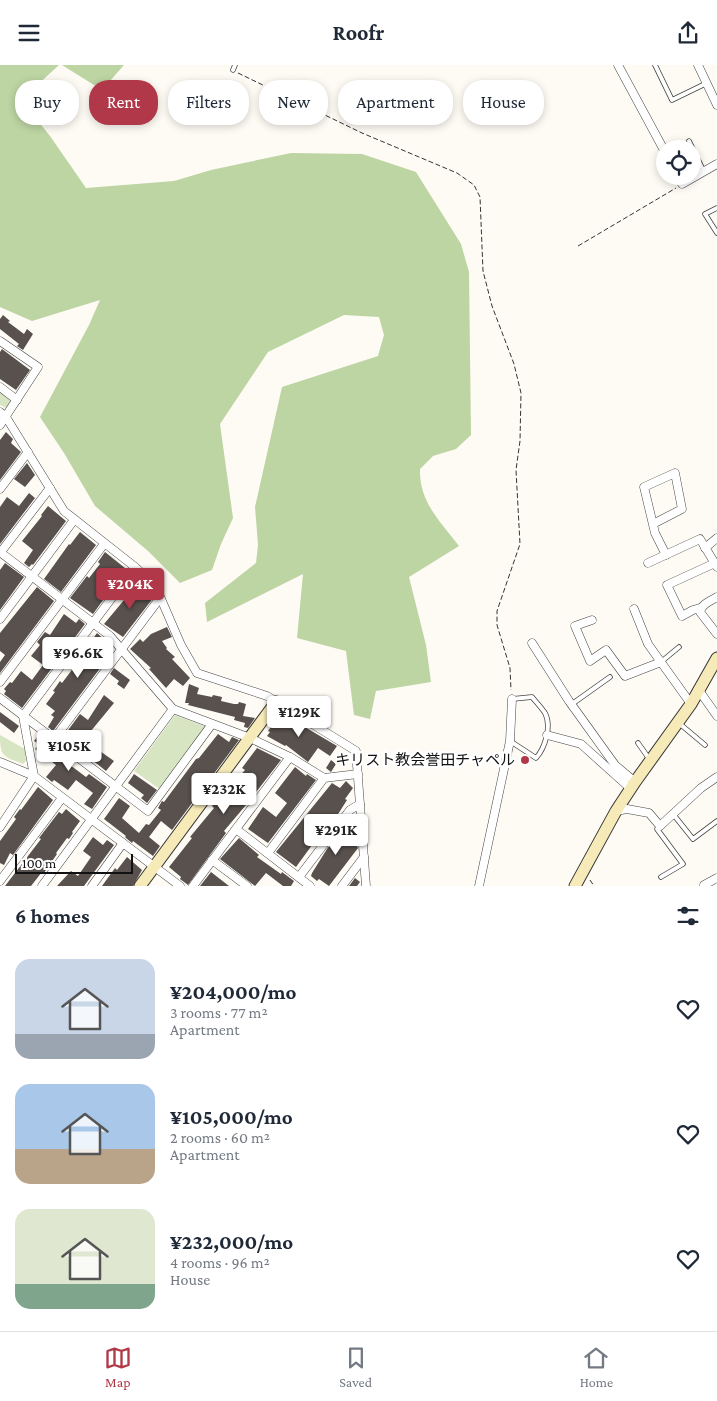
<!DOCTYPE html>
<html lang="en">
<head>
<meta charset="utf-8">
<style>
  body { margin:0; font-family:"Crimson Pro","Noto Sans JP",serif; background:#f6f6f7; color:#1f2937; height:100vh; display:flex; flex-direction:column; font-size:19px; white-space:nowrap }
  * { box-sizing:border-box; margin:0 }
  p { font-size:16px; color:#747a83 }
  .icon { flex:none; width:28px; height:28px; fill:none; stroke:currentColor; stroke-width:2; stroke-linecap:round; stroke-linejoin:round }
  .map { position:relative; height:821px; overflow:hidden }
  .details { display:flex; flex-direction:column; background:#fff; flex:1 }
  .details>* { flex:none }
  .top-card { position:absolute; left:15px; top:15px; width:688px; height:45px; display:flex; gap:10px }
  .controls { position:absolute; left:656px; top:75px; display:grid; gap:10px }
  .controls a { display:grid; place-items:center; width:45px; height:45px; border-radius:50%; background:#fff; box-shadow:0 2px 8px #0003; font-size:25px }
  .scale { position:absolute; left:15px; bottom:12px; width:118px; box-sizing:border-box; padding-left:5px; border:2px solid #111; border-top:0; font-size:14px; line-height:18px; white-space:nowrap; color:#111; -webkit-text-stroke:4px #fff; paint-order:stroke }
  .price { position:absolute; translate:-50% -42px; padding:0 11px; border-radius:5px; background:#fff; color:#222; font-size:16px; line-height:32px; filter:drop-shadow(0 1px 2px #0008) }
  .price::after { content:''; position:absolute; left:50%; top:30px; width:15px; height:11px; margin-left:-8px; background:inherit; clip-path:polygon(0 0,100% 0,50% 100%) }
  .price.selected { background:#b13848; color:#fff }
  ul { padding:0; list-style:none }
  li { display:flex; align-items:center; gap:15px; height:125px; padding:0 15px }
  li span { display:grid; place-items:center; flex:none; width:140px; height:100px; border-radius:15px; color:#555 }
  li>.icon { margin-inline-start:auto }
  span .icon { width:60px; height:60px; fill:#fffc; stroke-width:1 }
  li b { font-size:21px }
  h2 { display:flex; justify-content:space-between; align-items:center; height:60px; padding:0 15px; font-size:21px }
  .pill { padding:0 18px; border-radius:20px; background:#fff; box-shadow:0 2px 8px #0003; font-size:18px; line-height:45px }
  .pill.selected { background:#b13848; color:#fff }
  header { display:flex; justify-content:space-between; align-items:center; height:65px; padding:0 15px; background:#fff; font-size:22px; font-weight:700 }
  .menu { display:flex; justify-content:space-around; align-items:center; height:70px; border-top:1px solid #e0e1e3; background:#fff; font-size:14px; color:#747a83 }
  .menu a { display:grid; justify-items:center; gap:2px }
  .menu .selected { color:#b13848 }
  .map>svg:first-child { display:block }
</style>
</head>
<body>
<header><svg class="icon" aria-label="menu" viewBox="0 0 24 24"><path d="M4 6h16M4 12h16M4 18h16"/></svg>Roofr<svg class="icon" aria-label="share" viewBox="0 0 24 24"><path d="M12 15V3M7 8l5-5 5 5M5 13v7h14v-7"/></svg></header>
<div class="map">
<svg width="717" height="821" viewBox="0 0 717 821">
  <rect width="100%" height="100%" fill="#fefbf5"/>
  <g fill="#d7e5c2">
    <path d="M0,325L12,333V337L8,344L0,340Z"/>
    <path d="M175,650L206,662L161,725L134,706Z"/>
    <path d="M0,670L25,684L26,696L23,699C3,691 0,692 0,670Z"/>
  </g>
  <g fill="#bdd4a3">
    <path d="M0,0H59L21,35L50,71L86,123L174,116L211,105L291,88L362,89L416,107L461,179L469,207L471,370L456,384L433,391L420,404C419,437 440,456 459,481L409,512L426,580L431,617L376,626L370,654L354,650L346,586L297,573L303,509L207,557L205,538L256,498L258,480L255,442L282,322L378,291L384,270L379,252L344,250L268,287L220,359L233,453L221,479L212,505L180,518L148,486L95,441L64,388L40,352L89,260L100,235L32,256L0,242Z"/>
    <path d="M62,0H124L102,25Z"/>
  </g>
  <g fill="#58514e">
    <path d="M3,250L10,256L8,257L24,269L27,264L33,269L23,285L17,281L19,279L0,264V254Z"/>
    <path d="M2,284L30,305L16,325L0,314V287Z"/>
    <path d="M6,367L13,374L11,378L21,387L0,415V375Z"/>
    <path d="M27,398L35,410L25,422L14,414Z"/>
    <path d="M29,428L35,433L0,479V442L7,432L19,441Z"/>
    <path d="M48,441L66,456L33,500L32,499L29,502L24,498L33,485L22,476L42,451L41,450Z"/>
    <path d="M80,467L96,480L61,527L44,514L69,479L70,480Z"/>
    <path d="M105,487L125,503L116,518L113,517L104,529L106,531L93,549L70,533L87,511L89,513L100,499L98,497Z"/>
    <path d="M5,498L24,512L0,545V505Z"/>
    <path d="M140,516L146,521L144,523L154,532L123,572L104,559Z"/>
    <path d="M37,522L54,536L0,608V597L5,590L0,586V568Z"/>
    <path d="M64,549L76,558L79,554L85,559L22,643L4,629L6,626L4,624L10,617L12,618L21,606L32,615L43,600L31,591L40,580L37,577L45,567L50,570Z"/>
    <path d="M167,562L172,572L162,576L167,583L166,584L175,592L172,594L190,613L183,621L174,614L166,623L149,604L151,603L130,584L140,574L143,577L151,569Z"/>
    <path d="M97,568L113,583L106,593L107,594L53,666L48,662L54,652L51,650L55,646L46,639L55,627L53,626L60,616L62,618L84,589L83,588Z"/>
    <path d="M114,603L130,615L124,624L117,619L119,616L110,609Z"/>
    <path d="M189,619L199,623L197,629L212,632L213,630L222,632L221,636L234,639H238L239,637L246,639L243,651L255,653L248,663L244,662L245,658L234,655L235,652L188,640L189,638H185Z"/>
    <path d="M104,630L114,638L86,672L92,677L90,679L114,696L106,706L63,672L80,649L88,655Z"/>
    <path d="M0,647L19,661L14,668L0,657Z"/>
    <path d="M281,648L337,681L330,691L318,683L308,697L286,680L285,681L267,671L270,667L268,666Z"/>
    <path d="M218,669L229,677L232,672L239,675L172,765L161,756L149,772L160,781L153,791L133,776L132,778L126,773L125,772L126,771L104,754L119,733L130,741L122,753L139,768L146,759L149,760L161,745L158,743L162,736L164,737L196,694L199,693Z"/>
    <path d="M39,670L72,697L70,700L86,712L89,709L107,722L92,744L84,739L93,728L76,715L68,725L54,715L52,717L46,712L56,700L35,684L39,679L34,676Z"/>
    <path d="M257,683L281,695L246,740L224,766L226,768L188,820L180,814L181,812L169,802L192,773L190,772L214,743L212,741L245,705L242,703Z"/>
    <path d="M331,695L336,699L331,707L326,703Z"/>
    <path d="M295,702L306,711L307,709L316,715L268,778L248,764L263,742L276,752L287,738L275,728Z"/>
    <path d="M134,709L157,725L147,738L141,733L144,730L128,718Z"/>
    <path d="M346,716L353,723L345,734L347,735L333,757L317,778L315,776L296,802L276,787L332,718L340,723Z"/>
    <path d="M38,722L53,735L13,790L10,788L4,800L0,798V776L16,754L14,752L20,744L21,745Z"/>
    <path d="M66,744L80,756L72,767L73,768L69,774L67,773L56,788L57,789L44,808L42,807L31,821H5L41,774L39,773L59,747L62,749Z"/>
    <path d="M351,756L356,761L350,770L352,772L350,775L357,781L358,783L329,821L319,814L317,816L311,811L312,808L327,784L345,763L344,762L348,757L349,758Z"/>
    <path d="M93,772L103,780L107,775L114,780L84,821H57L71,806L78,811L91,792L83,786Z"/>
    <path d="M239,773L259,790L257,792L281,809L282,807L294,816L291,821H283L266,808L255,821L220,794Z"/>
    <path d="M127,792L142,805L133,821H102L115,803L117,805Z"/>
    <path d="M211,807L229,821H200Z"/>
    <path d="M355,813L360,817L357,821H349Z"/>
  </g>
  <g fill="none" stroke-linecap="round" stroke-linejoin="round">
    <defs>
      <g id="lane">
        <path d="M655,0L672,35L707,18"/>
        <path d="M233,5L235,0"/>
        <path d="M689,76L704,107"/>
        <path d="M717,143L705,149L717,168"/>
        <path d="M661,597L679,582"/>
        <path d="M572,639L610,612"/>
        <path d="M680,659L705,680"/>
        <path d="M510,676L536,693C545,683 552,661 545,648C541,642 536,637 532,632L512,634"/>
        <path d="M638,678L650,695"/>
        <path d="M673,749L693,774L717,756"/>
        <path d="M660,761L657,764L683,799L661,812"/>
      </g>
      <g id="street">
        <path d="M618,0L665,87"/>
        <path d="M698,0L717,40"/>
        <path d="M678,111L682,119L717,99"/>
        <path d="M0,276L38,302L0,360"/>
        <path d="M0,322L17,335"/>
        <path d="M0,347L6,352L64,446L135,502L155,520L181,580L197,608L267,631L356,686L366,821"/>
        <path d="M0,424L28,387"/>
        <path d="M653,459L682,444L675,408L644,422L655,468L666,490"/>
        <path d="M705,483L717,473"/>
        <path d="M0,487L110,571L173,644L250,673L290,692L324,713L358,709"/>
        <path d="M0,488L50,423"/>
        <path d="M648,498L700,474L717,502"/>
        <path d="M717,532C711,536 701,539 700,547L717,569"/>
        <path d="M700,543L693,545L682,551L667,520L715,498"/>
        <path d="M634,544L648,579L691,639"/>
        <path d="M0,554L74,455"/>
        <path d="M592,555L575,561L590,596L606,585L625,611L661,597"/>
        <path d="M532,578L569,636L615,700L635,717"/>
        <path d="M0,617L104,479"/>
        <path d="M698,624L717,651"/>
        <path d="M0,633L148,746L212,659"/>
        <path d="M547,670L581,679L631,724"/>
        <path d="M54,674L160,533"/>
        <path d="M0,697L34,711L180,821"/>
        <path d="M616,746L627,744L649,748L660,761L701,723L717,712"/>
        <path d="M0,762L34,711L23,651L135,502"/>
        <path d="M236,764L310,821"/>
        <path d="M268,788L324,713"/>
        <path d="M212,795L247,821"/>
        <path d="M299,812L350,745L360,739"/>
        <path d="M0,816L62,733"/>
        <path d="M704,820L717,813"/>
        <path d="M42,821L173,644"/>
        <path d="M92,821L123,778"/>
        <path d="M193,821L290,692"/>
        <path d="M342,821L364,792"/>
        <path d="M479,821L510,676L512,634"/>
      </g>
      <g id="secondary">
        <path d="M140,821L276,637"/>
        <path d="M575,821L616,746L635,717L691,639L717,593"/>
      </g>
    </defs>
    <use href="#lane" stroke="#444" stroke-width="5.5"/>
    <use href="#street" stroke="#444" stroke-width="9"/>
    <use href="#secondary" stroke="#333" stroke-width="13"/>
    <g stroke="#333" stroke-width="1" stroke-dasharray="5 2.5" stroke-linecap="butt">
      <path d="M238,8L362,68L457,108L474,120L480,132L483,206L492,241L514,299L521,328L520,376L516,405L520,479L497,546V560L510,603L511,625"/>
      <path d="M578,181L676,123"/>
      <path d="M590,815L594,821"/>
    </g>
    <use href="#lane" stroke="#fff" stroke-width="4"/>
    <use href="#street" stroke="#fff" stroke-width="8"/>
    <use href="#secondary" stroke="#f6eab8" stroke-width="11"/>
  </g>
  <circle fill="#b13848" stroke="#fff" stroke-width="2" cx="525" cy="695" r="5"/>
  <g text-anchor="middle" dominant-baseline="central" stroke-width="5" stroke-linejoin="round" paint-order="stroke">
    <g font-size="15" fill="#111" stroke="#fff" text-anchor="end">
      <text x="515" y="695">キリスト教会誉田チャペル</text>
    </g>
  </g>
</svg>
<div class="controls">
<a><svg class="icon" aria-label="locate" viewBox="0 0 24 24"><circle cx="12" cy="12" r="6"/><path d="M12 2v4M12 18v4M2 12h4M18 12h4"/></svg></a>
</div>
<div class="scale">100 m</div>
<b class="price selected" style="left:130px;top:545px">¥204K</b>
<b class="price" style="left:78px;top:614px">¥96.6K</b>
<b class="price" style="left:299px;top:673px">¥129K</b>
<b class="price" style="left:69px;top:707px">¥105K</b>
<b class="price" style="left:224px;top:750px">¥232K</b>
<b class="price" style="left:336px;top:791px">¥291K</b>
<div class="top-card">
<a class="pill">Buy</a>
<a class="pill selected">Rent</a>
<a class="pill">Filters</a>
<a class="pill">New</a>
<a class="pill">Apartment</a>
<a class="pill">House</a>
</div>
</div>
<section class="details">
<h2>6 homes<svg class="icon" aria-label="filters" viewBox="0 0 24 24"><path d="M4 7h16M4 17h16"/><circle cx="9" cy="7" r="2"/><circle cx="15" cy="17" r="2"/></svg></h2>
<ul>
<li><span style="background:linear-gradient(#c9d6e8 75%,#9aa5b1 0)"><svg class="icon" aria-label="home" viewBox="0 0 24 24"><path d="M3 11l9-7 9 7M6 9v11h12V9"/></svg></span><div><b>¥204,000/mo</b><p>3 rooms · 77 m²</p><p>Apartment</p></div><svg class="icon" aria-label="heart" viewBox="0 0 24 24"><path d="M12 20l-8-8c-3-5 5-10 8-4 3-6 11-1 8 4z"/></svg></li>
<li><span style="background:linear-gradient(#a9c7e8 65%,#b9a48a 0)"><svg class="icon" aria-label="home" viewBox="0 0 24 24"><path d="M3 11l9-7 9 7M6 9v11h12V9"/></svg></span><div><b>¥105,000/mo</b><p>2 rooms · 60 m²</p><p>Apartment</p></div><svg class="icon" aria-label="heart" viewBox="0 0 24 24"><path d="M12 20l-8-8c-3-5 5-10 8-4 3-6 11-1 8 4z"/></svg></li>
<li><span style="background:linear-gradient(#dfe7d0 75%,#7fa58c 0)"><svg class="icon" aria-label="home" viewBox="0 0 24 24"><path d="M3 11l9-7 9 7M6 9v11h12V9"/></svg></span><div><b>¥232,000/mo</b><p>4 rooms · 96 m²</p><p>House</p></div><svg class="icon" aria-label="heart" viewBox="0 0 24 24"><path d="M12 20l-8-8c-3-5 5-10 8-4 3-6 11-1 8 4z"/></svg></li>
</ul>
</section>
<nav class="menu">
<a class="selected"><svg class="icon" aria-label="map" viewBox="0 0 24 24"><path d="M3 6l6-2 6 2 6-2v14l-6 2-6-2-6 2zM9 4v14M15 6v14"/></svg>Map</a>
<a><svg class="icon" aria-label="saved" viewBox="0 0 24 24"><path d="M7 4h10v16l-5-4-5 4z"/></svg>Saved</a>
<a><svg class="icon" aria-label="home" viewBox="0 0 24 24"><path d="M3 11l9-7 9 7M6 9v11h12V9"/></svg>Home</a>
</nav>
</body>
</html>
